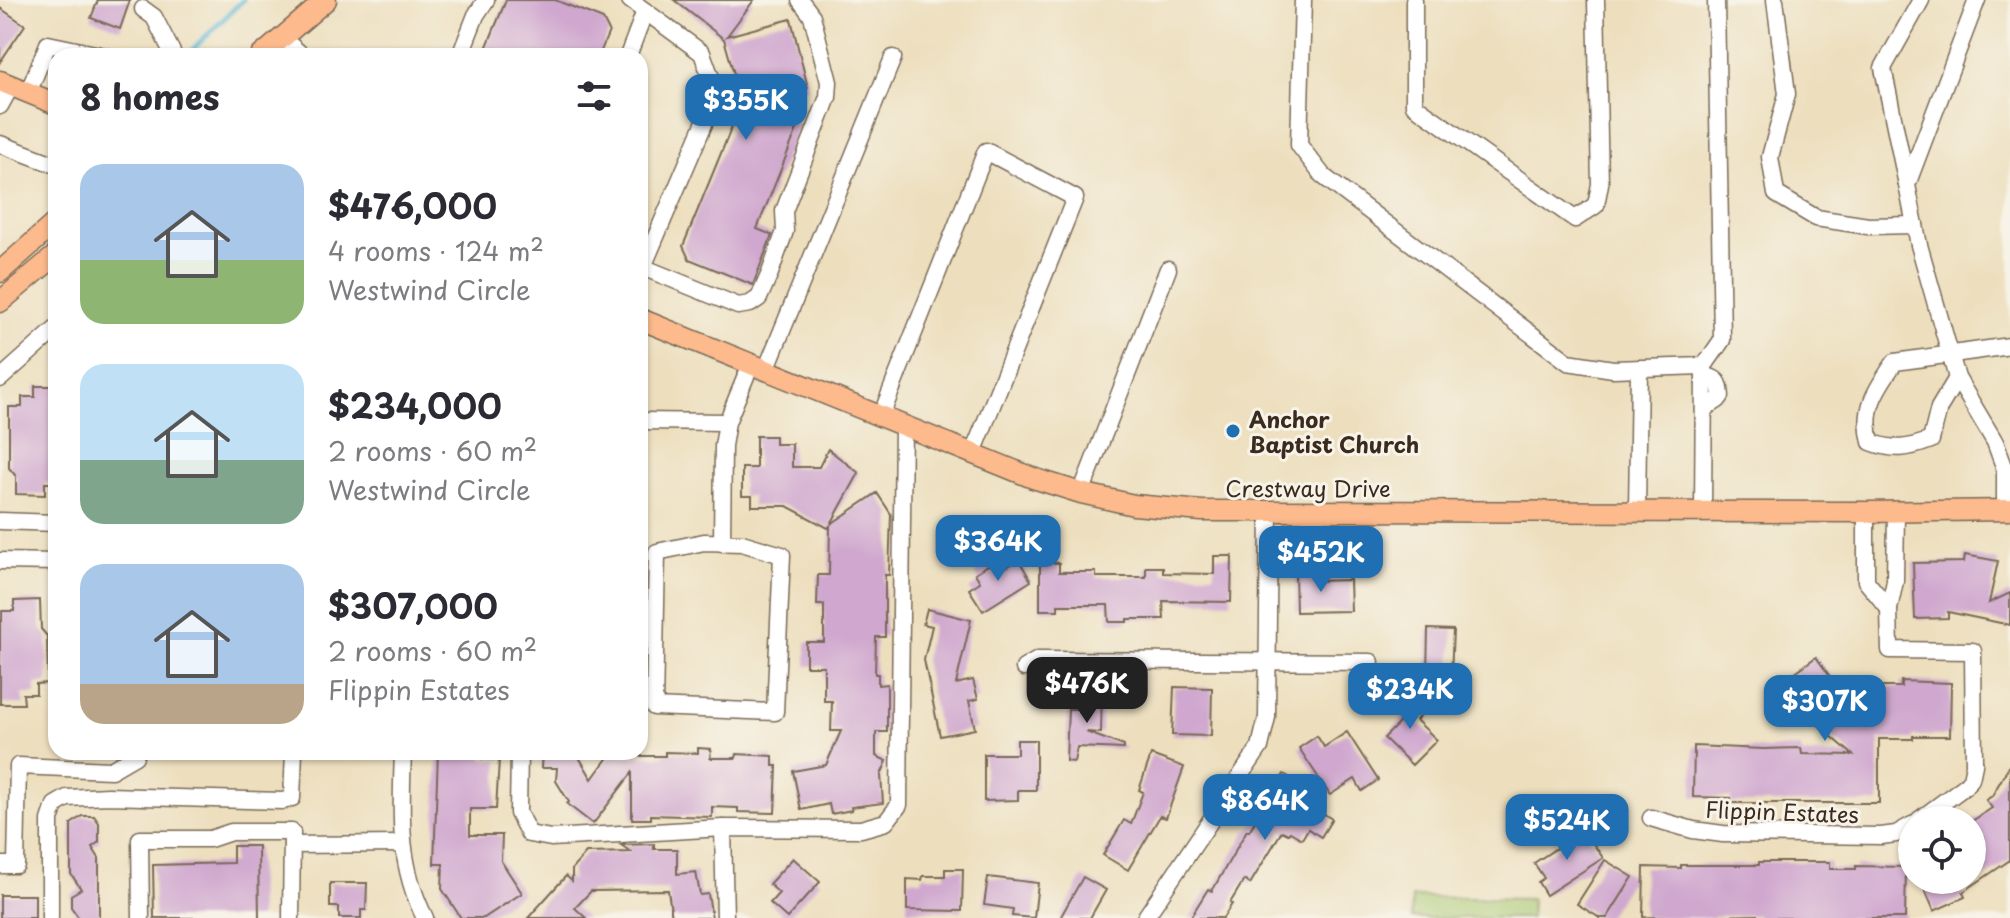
<!DOCTYPE html>
<html lang="en">
<head>
<meta charset="utf-8">
<style>
  body { margin:0; font-family:"Playpen Sans",sans-serif; background:#f7f7f7; color:#2b2b33; height:100vh; display:flex; flex-direction:column; font-size:30px; white-space:nowrap }
  * { box-sizing:border-box; margin:0 }
  p { font-size:26px; color:#7c7c81 }
  .icon { flex:none; width:44px; height:44px; fill:none; stroke:currentColor; stroke-width:2; stroke-linecap:round; stroke-linejoin:round }
  .map { position:relative; flex:1; overflow:hidden }
  .panel { position:absolute; left:48px; top:48px; width:600px; height:712px; display:flex; flex-direction:column; background:#fff; border-radius:24px; box-shadow:0 2px 6px #0004 }
  .panel>* { flex:none }
  .buttons { position:absolute; left:1898px; top:806px; display:grid; gap:16px }
  .buttons a { display:grid; place-items:center; width:88px; height:88px; border-radius:50%; background:#fff; box-shadow:0 2px 6px #0004; font-size:40px }
  .price { position:absolute; translate:-50% -68px; padding:0 18px; border-radius:16px; background:#1f6fb2; color:#fff; font-size:26px; line-height:52px; filter:drop-shadow(0 2px 4px #0008) }
  .price::after { content:''; position:absolute; left:50%; top:48px; width:24px; height:18px; margin-left:-12px; background:inherit; clip-path:polygon(0 0,100% 0,50% 100%) }
  .price.active { background:#222; color:#fff }
  ul { padding:0; list-style:none }
  li { display:flex; align-items:center; gap:24px; height:200px; padding:0 32px }
  li span { display:grid; place-items:center; flex:none; width:224px; height:160px; border-radius:24px; color:#555 }
  li>.icon { margin-inline-start:auto }
  span .icon { width:96px; height:96px; fill:#fffc; stroke-width:1 }
  li b { font-size:34px }
  h2 { display:flex; justify-content:space-between; align-items:center; height:96px; padding:0 32px; font-size:34px }
  .map>svg:first-child { display:block }
</style>
</head>
<body>
<div class="map">
<svg width="2010" height="918" viewBox="0 0 2010 918">
  <rect width="100%" height="100%" fill="#f7f3e8"/>
  <filter id="ink" filterUnits="userSpaceOnUse"><feTurbulence type="fractalNoise" baseFrequency=".0125" numOctaves="2"/><feDisplacementMap in="SourceGraphic" scale="16" xChannelSelector="R" yChannelSelector="G"/><feConvolveMatrix kernelMatrix="1 2 1 2 8 2 1 2 1" color-interpolation-filters="sRGB"/></filter>
  <filter id="wash" filterUnits="userSpaceOnUse"><feTurbulence type="fractalNoise" baseFrequency=".006" numOctaves="4" result="noise"/><feDisplacementMap in="SourceGraphic" scale="32" xChannelSelector="R" yChannelSelector="G"/><feGaussianBlur stdDeviation="1.8" result="paint"/><feColorMatrix in="noise" values="0 0 0 0 0 0 0 0 0 0 0 0 0 0 0 0 0 1.4 0 .05"/><feComposite in="paint" operator="in"/></filter>
  <g filter="url(#wash)">
    <rect width="100%" height="100%" fill="#eddfbe"/>
    <path fill="#a8c870" stroke="#727947" stroke-width="2" d="M1412,897L1532,899L1531,918H1411Z"/>
    <g fill="none" stroke-linecap="round" stroke-linejoin="round">
      <path stroke="#56b8d4" stroke-width="5" d="M192,50L243,0"/>
    </g>
    <g id="blocks">
      <g fill="#d0a8cf">
        <path d="M98,0H130L120,29L91,18Z"/>
        <path d="M506,0H555L603,19L609,31L599,56H483Z"/>
        <path d="M674,0H754L727,36L791,19L808,88L746,103L799,124L757,229L772,235L753,285L689,259L683,246L742,102L724,39Z"/>
        <path d="M0,8L25,25L0,62Z"/>
        <path d="M35,386H56V483H45V495L16,494V476L9,468V407H22V397H35Z"/>
        <path d="M756,436H775V444H792V467H819L828,449L859,473L831,524L877,493L891,514L889,575H885V637H876L875,674H878V685L887,684V732H876V756L887,761L881,775L883,803L851,807L852,810L831,814L829,804L801,810L793,771L826,765L841,731H831L832,701H824V666H806V642H824V605H817L818,575H829L830,526L828,528L787,506H752V496H742V468H756Z"/>
        <path d="M1965,555L1998,561L1989,603L2010,593V625L1948,612V618L1915,619L1913,563L1964,562Z"/>
        <path d="M1214,556H1232L1231,602L1163,601L1164,619H1127V622H1109L1108,605H1058V610H1040V562L1059,563V572H1096V577H1146V567H1163V573L1214,574Z"/>
        <path d="M1000,558L1006,567L1019,560L1031,581L983,611L969,589L980,582L975,573Z"/>
        <path d="M1295,571H1314V581L1350,580L1351,611L1296,612Z"/>
        <path d="M40,600L41,629L47,636L48,683L36,684V694H23L24,704H0V621H2V611H14V601Z"/>
        <path d="M927,609L971,620L956,684L973,680L978,699L969,701L975,729L940,736L924,660L932,626L923,624Z"/>
        <path d="M1428,629L1453,630L1451,675L1427,674Z"/>
        <path d="M1816,657L1839,689L1848,678L1880,706V687H1901V681L1951,683L1950,736H1913V739H1879V803H1731V798L1693,797L1694,746L1764,749L1801,748L1802,754L1853,755L1800,709L1790,717L1771,690Z"/>
        <path d="M1174,687L1212,688L1211,736L1172,735Z"/>
        <path d="M1083,688L1102,689L1101,733L1086,732L1124,746V749L1077,747L1074,762L1066,761L1068,709H1082Z"/>
        <path d="M1408,692L1426,710L1416,720L1437,740L1412,765L1384,738L1406,716L1395,706Z"/>
        <path d="M1347,732L1378,780L1362,791L1355,779L1330,795L1299,748L1317,736L1324,747Z"/>
        <path d="M1017,740H1036V790H1018V800L984,801V754H1017Z"/>
        <path d="M698,748L711,749L710,758H736L737,754L773,756V766H777L775,813L738,812V808L712,807V817L651,815V819H632V773L593,824L567,804L569,802L556,781L557,768H541L542,752H576L592,779L609,756H665V752L698,753Z"/>
        <path d="M438,752H483L482,759L499,760L496,809H470V835H502L501,861L522,893L484,918H461L442,889L443,864H434Z"/>
        <path d="M1151,755L1184,767L1166,818L1160,816L1128,870L1103,855L1124,820L1131,824L1143,792L1139,790Z"/>
        <path d="M2010,764V860L1963,892L1965,897L1934,911L1921,880H1972V821L1992,808L1986,800L1992,796Z"/>
        <path d="M1284,774L1325,799L1312,807L1332,819L1321,837L1308,829L1302,839L1290,832L1288,834L1282,831L1250,884L1244,880L1230,903L1232,904L1223,918H1190L1208,889L1212,891L1247,830L1249,831Z"/>
        <path d="M82,816H94L99,823V842L92,847L99,858V918H79L71,907V895L81,889L71,874V824Z"/>
        <path d="M1584,830L1603,858L1546,895L1538,882L1544,878L1534,863Z"/>
        <path d="M654,844V849H677V874L696,872L700,895L708,894L712,918H672L668,890L591,891L575,908L586,918H528L566,876L572,881V869L586,853L631,852L621,845Z"/>
        <path d="M233,846H258L259,918H154L153,865L233,863Z"/>
        <path d="M793,858L820,882L787,918L770,903L779,893L769,884Z"/>
        <path d="M1605,860L1633,877L1607,918H1600L1577,904Z"/>
        <path d="M1759,862H1830V869H1856V866L1906,867L1905,918H1758V915L1713,916V918L1643,917L1644,867L1681,868V865H1759Z"/>
        <path d="M945,869H963L962,911L907,910V879L922,880L923,876H945Z"/>
        <path d="M988,877L1038,883L1034,918L1012,916L1013,909L984,905Z"/>
        <path d="M1083,877L1106,890L1090,918H1060Z"/>
        <path d="M330,883H367L366,910H361V918H339V907H330Z"/>
        <rect x="0" y="895" width="35" height="23"/>
      </g>
    </g>
  </g>
  <g filter="url(#ink)">
    <use href="#blocks" fill-opacity="0" stroke="#796956" stroke-width="2"/>
    <g fill="none" stroke-linecap="round" stroke-linejoin="round">
      <defs>
        <g id="minor">
          <path d="M630,0L702,53L713,83L704,124L643,267"/>
          <path d="M1303,0L1299,145L1323,176L1568,362L1613,369L1704,366"/>
          <path d="M1414,0V105L1575,219L1596,205L1600,184L1596,0"/>
          <path d="M1775,0L1787,94L1770,157L1776,194L1816,218L1868,226L1915,225"/>
          <path d="M1977,0L1907,185L1919,245L1957,378L1995,442L2005,469V510"/>
          <path d="M143,9L154,17L174,56"/>
          <path d="M282,38L303,56"/>
          <path d="M460,56L476,15L486,0"/>
          <path d="M628,56L645,11"/>
          <path d="M28,93L48,44L105,56"/>
          <path d="M0,106L11,86"/>
          <path d="M0,144L56,165"/>
          <path d="M1907,185L1883,68L1921,0"/>
          <path d="M640,266L738,306L750,304L759,298L770,273L785,231L784,211L828,97L829,82L812,16L800,0"/>
          <path d="M766,370L893,58"/>
          <path d="M1957,378L1939,408L1931,440C1908,449 1894,451 1871,442C1862,408 1877,388 1895,362L2010,346"/>
          <path d="M0,379L56,329"/>
          <path d="M1704,409L1718,400L1721,396C1719,380 1719,380 1704,375"/>
          <path d="M881,416L986,151L1075,198L973,453"/>
          <path d="M640,421L727,422"/>
          <path d="M1081,493L1168,269"/>
          <path d="M1637,512L1639,368"/>
          <path d="M1703,512L1704,366L1722,340L1716,0"/>
          <path d="M1866,512V581L1889,609"/>
          <path d="M1896,512L1895,581L1889,609L1890,650L1973,651L1974,765L1971,779L1964,787L1919,820"/>
          <path d="M0,521L56,523"/>
          <path d="M704,542L742,543L782,555L775,712L654,707L657,552Z"/>
          <path d="M722,543L723,446L727,422L751,364"/>
          <path d="M0,561L56,562"/>
          <path d="M1024,668L1038,660L1371,662"/>
          <path d="M403,752C401,811 397,863 425,918"/>
          <path d="M519,752L518,813L529,834L551,838L723,828L861,829L886,822L899,805L903,424"/>
          <path d="M1651,818L1693,830L1723,834L1881,836L1896,834L1912,825"/>
          <path d="M723,828L725,918"/>
          <path d="M292,845L402,844"/>
          <path d="M0,865H16L18,766L111,770L135,756L136,752"/>
          <path d="M50,918V820L55,805L67,798L108,796L283,801L292,798L294,752"/>
          <path d="M141,918L140,839H210L231,832H292L291,918"/>
          <path d="M1145,918L1260,747L1267,717L1269,511"/>
        </g>
        <g id="major">
          <path d="M261,56L326,0"/>
          <path d="M0,81L56,104"/>
          <path d="M0,272L56,222"/>
          <path d="M0,302L56,255"/>
          <path d="M640,319L1033,478L1081,493L1134,505L1202,511L1866,512L2010,510"/>
        </g>
      </defs>
      <use href="#minor" stroke="#796956" stroke-width="19"/>
      <use href="#major" stroke="#796956" stroke-width="23"/>
      <use href="#minor" stroke="#fff" stroke-width="16"/>
      <use href="#major" stroke="#fcba8d" stroke-width="20"/>
    </g>
  </g>
  <circle fill="#1f6fb2" stroke="#f7f3e8" stroke-width="3" cx="1233" cy="431" r="8"/>
  <g text-anchor="middle" dominant-baseline="central" stroke-width="6" stroke-linejoin="round" paint-order="stroke">
    <g font-size="22" font-weight="bold" fill="#3b2a1e" stroke="#f7f3e8" text-anchor="start">
      <text x="1249" y="418">Anchor<tspan x="1249" dy="25">Baptist Church</tspan></text>
    </g>
    <g font-size="22" fill="#3b2a1e" stroke="#f7f3e8">
      <text x="1308" y="487">Crestway Drive</text>
      <text transform="translate(1782 811) rotate(2)">Flippin Estates</text>
    </g>
  </g>
</svg>
<div class="buttons">
<a><svg class="icon" aria-label="locate" viewBox="0 0 24 24"><circle cx="12" cy="12" r="6"/><path d="M12 2v4M12 18v4M2 12h4M18 12h4"/></svg></a>
</div>
<b class="price" style="left:746px;top:142px">$355K</b>
<b class="price" style="left:998px;top:583px">$364K</b>
<b class="price" style="left:1321px;top:594px">$452K</b>
<b class="price active" style="left:1087px;top:725px">$476K</b>
<b class="price" style="left:1410px;top:731px">$234K</b>
<b class="price" style="left:1825px;top:743px">$307K</b>
<b class="price" style="left:1265px;top:842px">$864K</b>
<b class="price" style="left:1567px;top:862px">$524K</b>
<section class="panel">
<h2>8 homes<svg class="icon" aria-label="filters" viewBox="0 0 24 24"><path d="M4 7h16M4 17h16"/><circle cx="9" cy="7" r="2"/><circle cx="15" cy="17" r="2"/></svg></h2>
<ul>
<li><span style="background:linear-gradient(#a9c7e8 60%,#8fb573 0)"><svg class="icon" aria-label="home" viewBox="0 0 24 24"><path d="M3 11l9-7 9 7M6 9v11h12V9"/></svg></span><div><b>$476,000</b><p>4 rooms · 124 m²</p><p>Westwind Circle</p></div></li>
<li><span style="background:linear-gradient(#bfe0f5 60%,#7fa58c 0)"><svg class="icon" aria-label="home" viewBox="0 0 24 24"><path d="M3 11l9-7 9 7M6 9v11h12V9"/></svg></span><div><b>$234,000</b><p>2 rooms · 60 m²</p><p>Westwind Circle</p></div></li>
<li><span style="background:linear-gradient(#a9c7e8 75%,#b9a48a 0)"><svg class="icon" aria-label="home" viewBox="0 0 24 24"><path d="M3 11l9-7 9 7M6 9v11h12V9"/></svg></span><div><b>$307,000</b><p>2 rooms · 60 m²</p><p>Flippin Estates</p></div></li>
</ul>
</section>
</div>
</body>
</html>
